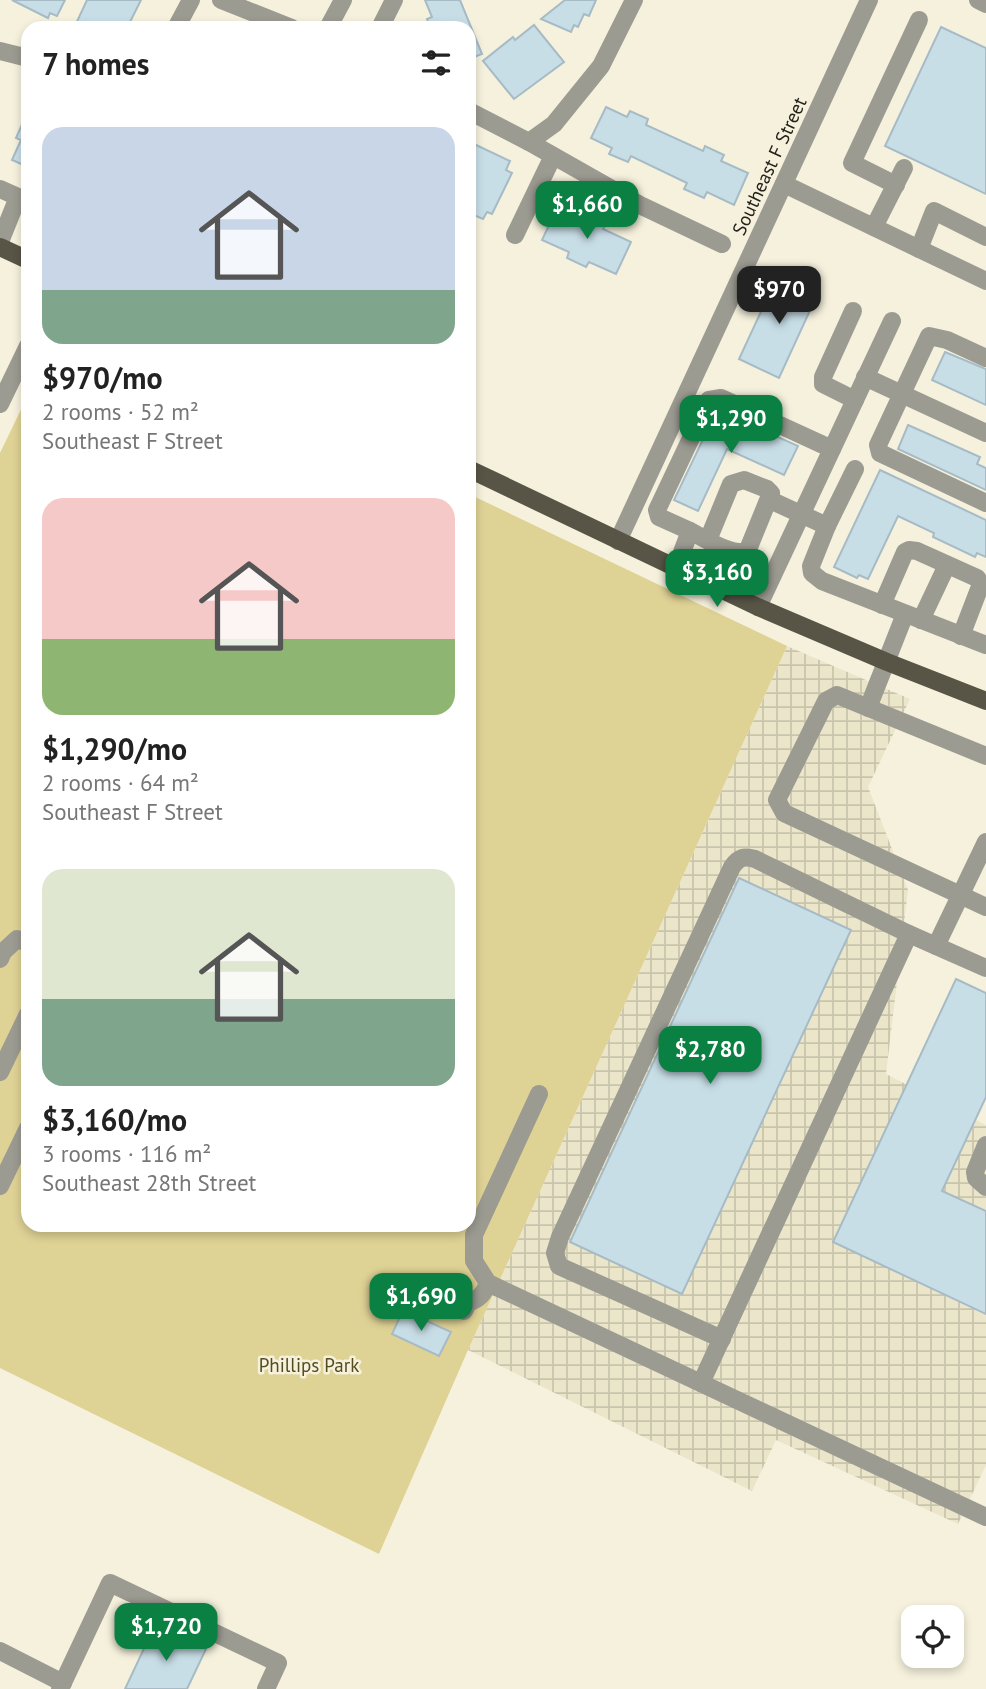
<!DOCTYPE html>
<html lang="en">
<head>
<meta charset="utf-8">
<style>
  body { margin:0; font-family:"PT Sans",sans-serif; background:#f2f2f2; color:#222; height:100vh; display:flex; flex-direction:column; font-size:26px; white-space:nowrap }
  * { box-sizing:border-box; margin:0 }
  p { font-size:23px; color:#767676 }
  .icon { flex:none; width:38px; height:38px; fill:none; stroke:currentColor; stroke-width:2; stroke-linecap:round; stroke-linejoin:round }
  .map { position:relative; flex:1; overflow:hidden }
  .panel { position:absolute; left:21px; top:21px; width:455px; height:1211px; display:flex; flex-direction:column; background:#fff; border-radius:21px; box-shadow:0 4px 10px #0003 }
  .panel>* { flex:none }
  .controls { position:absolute; left:901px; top:1605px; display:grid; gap:14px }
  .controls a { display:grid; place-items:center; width:63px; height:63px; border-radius:14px; background:#fff; box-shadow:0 4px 10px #0003; font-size:35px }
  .price { position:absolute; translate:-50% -60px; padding:0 16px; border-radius:14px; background:#0b8043; color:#fff; font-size:23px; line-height:46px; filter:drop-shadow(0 2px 4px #0008) }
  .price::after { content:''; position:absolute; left:50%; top:42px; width:21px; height:16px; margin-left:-10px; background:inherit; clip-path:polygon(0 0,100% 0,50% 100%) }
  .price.selected { background:#222; color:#fff }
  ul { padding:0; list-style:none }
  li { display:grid; align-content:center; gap:14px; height:371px; padding:0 21px }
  li span { display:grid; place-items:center; height:217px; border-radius:21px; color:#555 }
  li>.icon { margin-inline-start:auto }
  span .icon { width:126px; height:126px; fill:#fffc; stroke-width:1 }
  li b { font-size:30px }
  h2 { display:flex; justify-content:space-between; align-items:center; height:84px; padding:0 21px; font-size:30px }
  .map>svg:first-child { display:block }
</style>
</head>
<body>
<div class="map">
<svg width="986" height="1689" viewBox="0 0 986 1689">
  <defs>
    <pattern id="industrial-grid" width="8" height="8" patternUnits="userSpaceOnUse" patternTransform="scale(1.75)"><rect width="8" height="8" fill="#ebe6ca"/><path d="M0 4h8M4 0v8" fill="none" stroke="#c9c5ad"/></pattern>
  </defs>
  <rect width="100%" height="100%" fill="#f5f1dd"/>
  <path fill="url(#industrial-grid)" d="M787,646L910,699L868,787L908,890L886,1074L986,1125V1465L958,1524L776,1440L752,1491L468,1350Z"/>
  <path fill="#dfd295" d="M28,395V1225H469V494L787,646L468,1350L379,1554L0,1368V453Z"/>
  <g fill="#c8dee7" stroke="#a6bbc5" stroke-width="2">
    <path d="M12,0H65L57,16L50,13L48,18Z"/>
    <path d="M87,0H141L127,28H74Z"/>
    <path d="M425,0H460L482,54L469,59V28H430L427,19L432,17Z"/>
    <path d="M565,0H596L589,16L584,14L578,27L574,25L571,32L541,19Z"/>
    <path d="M534,25L564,62L514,99L483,61L513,37L515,40Z"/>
    <path d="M941,27L986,48V194L885,146Z"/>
    <path d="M606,107L627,117L630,111L648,119L646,125L703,151L705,146L724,155L721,161L748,173L734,205L707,192L704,198L684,189L687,183L631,156L628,162L609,154L612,148L591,138Z"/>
    <path d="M28,111V167L12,160L21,140L16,138Z"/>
    <path d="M474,144L510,161L506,170L512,173L492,214L487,212L483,219L469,213V155Z"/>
    <path d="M557,208L585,221L587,215L606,224L603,229L631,242L616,274L589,262L586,267L567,258L569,252L542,240Z"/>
    <path d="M778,275L818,293L779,378L739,359Z"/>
    <path d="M945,352L986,369V405L932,380Z"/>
    <path d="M717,410L798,446L784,475L727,449L698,511L674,500Z"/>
    <path d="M908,425L980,457L977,464L986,468V490L898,449Z"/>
    <path d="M880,470L986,520V557L977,553L975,557L933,537L934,533L898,516L868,579L859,575L857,578L834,567Z"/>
    <path d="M739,878L851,930L682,1294L570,1242Z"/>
    <path d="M956,979L986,993V1097L942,1191L986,1211V1314L833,1242Z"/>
    <path d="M403,1310L451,1332L439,1356L392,1334Z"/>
    <path d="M155,1625L206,1649L187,1689H125Z"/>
  </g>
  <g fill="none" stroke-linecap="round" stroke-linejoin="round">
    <g stroke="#9c9b92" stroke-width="18">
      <path d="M221,0L292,28"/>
      <path d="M978,0L986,4"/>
      <path d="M176,28L191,0"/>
      <path d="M328,28L343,0"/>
      <path d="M380,28L394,0"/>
      <path d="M0,51L28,58"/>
      <path d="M469,111L529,142L642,206L722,244"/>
      <path d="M529,142L554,124L601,66L634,0"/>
      <path d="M784,184L986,281"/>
      <path d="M896,185L852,163L919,20"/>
      <path d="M0,189L18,197L0,242"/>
      <path d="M874,227L904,168"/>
      <path d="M515,235L553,156"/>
      <path d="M919,249L934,211L986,237"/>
      <path d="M853,311L823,377V384L855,400"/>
      <path d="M986,358L947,340L929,336L878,445L880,453L986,503"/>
      <path d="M865,377L986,433"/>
      <path d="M0,404L28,346"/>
      <path d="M770,500L827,526L855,469"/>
      <path d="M827,526L811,566L812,573L822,581L986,645"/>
      <path d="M690,531C706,539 729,555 747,552L771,493L767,489L744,480L731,484L708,540"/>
      <path d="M618,541L869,0"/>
      <path d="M676,568L690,531L659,517L657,510L709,400L721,398L832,449"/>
      <path d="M882,605L905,552L909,550L917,551L977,578L981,584L961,636"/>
      <path d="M758,607L892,321"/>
      <path d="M921,620L947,565"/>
      <path d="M868,708L905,614"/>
      <path d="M986,756L837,695L826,701L777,800L784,813L986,907"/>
      <path d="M936,946L986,842"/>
      <path d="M0,959L3,952L17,939L28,943"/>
      <path d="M0,1072L28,1014"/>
      <path d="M539,1094L474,1235V1261L488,1283L986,1517"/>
      <path d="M986,1145L975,1172L976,1178L986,1187"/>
      <path d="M0,1186L28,1128"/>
      <path d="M464,1311L468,1303C479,1299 484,1294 488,1283"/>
      <path d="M722,1339L559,1266L555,1253L560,1237L732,867C739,857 744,856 755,859L909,934"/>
      <path d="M701,1383L909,934L986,968"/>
      <path d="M0,1651L63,1683"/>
      <path d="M60,1689L110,1583L278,1663L266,1689"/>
    </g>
    <g stroke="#585547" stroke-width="18">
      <path d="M0,247L28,260"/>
      <path d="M469,469L758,607L887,662L986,701"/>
    </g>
  </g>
  <g text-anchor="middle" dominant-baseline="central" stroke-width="5" stroke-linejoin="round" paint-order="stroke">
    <g font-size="19" fill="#24221b" stroke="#f5f1dd">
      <text transform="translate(769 166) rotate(-65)">Southeast F Street</text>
    </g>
    <g font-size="19" fill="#544b1e" stroke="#f5f1dd">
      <text x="309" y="1365">Phillips Park</text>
    </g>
  </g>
</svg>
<div class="controls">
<a><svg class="icon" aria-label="locate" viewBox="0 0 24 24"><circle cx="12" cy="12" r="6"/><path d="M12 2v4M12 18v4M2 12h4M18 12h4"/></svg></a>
</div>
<b class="price" style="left:587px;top:241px">$1,660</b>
<b class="price selected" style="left:779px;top:326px">$970</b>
<b class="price" style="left:731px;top:455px">$1,290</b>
<b class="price" style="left:717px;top:609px">$3,160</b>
<b class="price" style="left:710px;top:1086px">$2,780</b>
<b class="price" style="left:421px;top:1333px">$1,690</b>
<b class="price" style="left:166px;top:1663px">$1,720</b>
<section class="panel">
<h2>7 homes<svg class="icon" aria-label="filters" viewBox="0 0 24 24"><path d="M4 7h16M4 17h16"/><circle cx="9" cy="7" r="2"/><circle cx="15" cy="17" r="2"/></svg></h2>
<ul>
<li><span style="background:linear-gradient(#c9d6e8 75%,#7fa58c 0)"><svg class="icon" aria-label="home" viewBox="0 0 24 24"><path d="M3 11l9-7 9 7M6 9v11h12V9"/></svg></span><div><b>$970/mo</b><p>2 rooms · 52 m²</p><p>Southeast F Street</p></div></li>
<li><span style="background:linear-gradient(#f6c9c9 65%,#8fb573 0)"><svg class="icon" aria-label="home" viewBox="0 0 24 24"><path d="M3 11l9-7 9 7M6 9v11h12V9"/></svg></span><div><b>$1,290/mo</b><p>2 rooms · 64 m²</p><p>Southeast F Street</p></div></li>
<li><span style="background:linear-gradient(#dfe7d0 60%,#7fa58c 0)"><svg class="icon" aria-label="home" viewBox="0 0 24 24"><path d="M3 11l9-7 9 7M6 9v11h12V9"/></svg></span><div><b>$3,160/mo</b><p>3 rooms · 116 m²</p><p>Southeast 28th Street</p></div></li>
</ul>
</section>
</div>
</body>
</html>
